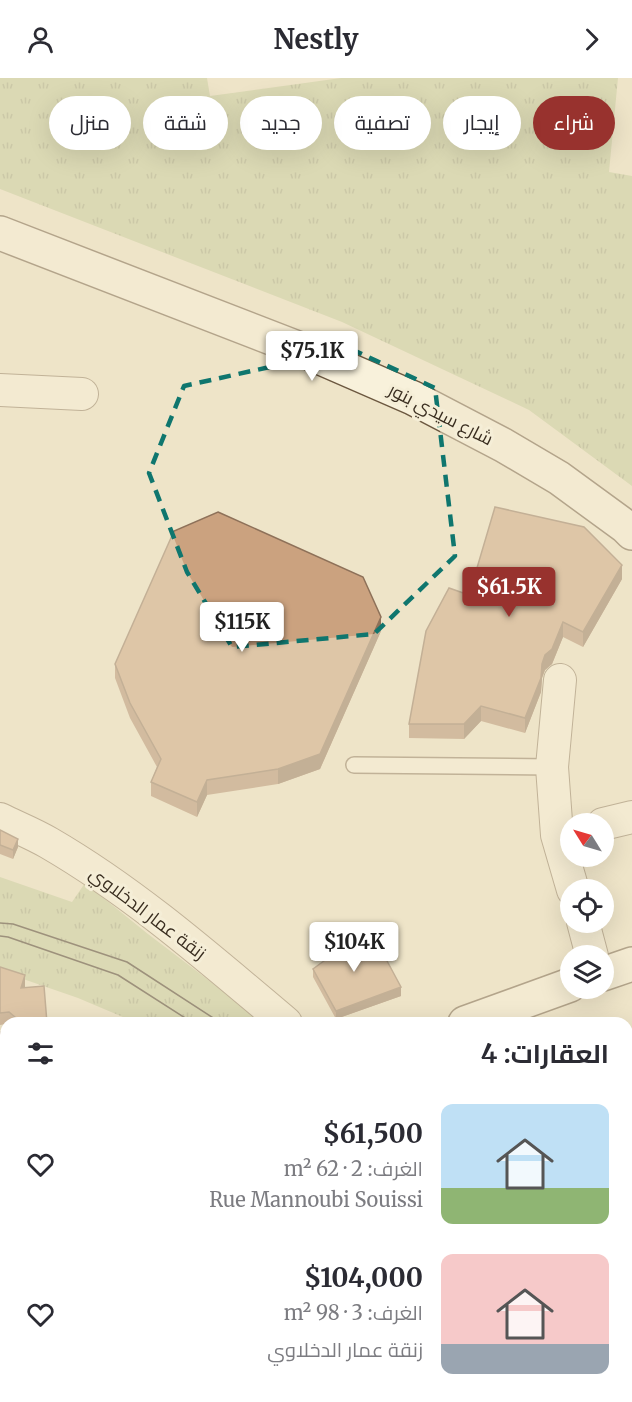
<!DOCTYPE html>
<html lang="ar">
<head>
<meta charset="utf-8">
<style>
  body { margin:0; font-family:Merriweather,Cairo,serif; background:#f7f7f7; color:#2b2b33; direction:rtl; height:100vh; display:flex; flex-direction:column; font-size:22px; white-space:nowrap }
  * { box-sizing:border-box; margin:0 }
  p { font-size:20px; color:#7c7c81 }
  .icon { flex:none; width:33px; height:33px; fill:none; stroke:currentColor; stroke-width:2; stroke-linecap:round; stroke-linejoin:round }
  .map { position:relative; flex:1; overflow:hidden; direction:ltr }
  .side { position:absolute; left:0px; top:939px; width:633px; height:386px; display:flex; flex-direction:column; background:#fff; border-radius:18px 18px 0 0; box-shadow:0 6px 24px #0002; direction:rtl }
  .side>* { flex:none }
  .banner { position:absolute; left:18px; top:18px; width:597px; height:54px; direction:rtl; display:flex; gap:12px }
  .needle { width:39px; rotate:307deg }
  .controls { position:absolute; left:560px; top:735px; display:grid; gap:12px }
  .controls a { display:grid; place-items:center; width:54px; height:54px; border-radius:50%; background:#fff; box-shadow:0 6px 24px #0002; font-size:30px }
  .price { position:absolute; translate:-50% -51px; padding:0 14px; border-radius:6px; background:#fff; color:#222; font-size:20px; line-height:39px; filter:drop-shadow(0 2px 3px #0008) }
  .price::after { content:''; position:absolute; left:50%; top:36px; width:18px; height:14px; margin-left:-9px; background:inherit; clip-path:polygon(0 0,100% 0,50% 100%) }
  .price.on { background:#98322e; color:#fff }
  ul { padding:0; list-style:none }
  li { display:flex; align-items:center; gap:18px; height:150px; padding:0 24px }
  li span { display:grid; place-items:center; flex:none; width:168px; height:120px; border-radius:12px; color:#555 }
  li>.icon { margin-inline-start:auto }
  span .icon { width:72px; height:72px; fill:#fffc; stroke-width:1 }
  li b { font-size:26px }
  h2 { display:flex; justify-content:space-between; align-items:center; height:72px; padding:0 24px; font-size:26px }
  .tag { padding:0 21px; border-radius:27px; background:#fff; box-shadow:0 6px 24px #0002; font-size:21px; line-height:54px }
  .tag.on { background:#98322e; color:#fff }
  header { display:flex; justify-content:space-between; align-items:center; height:78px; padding:0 24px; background:#fff; font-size:27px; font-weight:700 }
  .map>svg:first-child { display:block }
</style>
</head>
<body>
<header><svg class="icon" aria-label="forward" viewBox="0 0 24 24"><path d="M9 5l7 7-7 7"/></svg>Nestly<svg class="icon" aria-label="person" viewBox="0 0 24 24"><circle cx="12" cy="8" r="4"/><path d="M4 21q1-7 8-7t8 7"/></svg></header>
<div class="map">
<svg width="632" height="1324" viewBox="0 0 632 1324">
  <defs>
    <pattern id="grass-tufts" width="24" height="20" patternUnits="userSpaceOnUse" patternTransform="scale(1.5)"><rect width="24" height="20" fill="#c4cc9c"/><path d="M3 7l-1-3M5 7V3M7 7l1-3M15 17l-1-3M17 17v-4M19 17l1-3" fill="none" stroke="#a0a67f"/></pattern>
  </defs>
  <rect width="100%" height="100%" fill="#eee4c8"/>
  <g fill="url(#grass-tufts)">
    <path d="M0,0H207L210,18L341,0H618L609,94L632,98V408L529,332L342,244L0,111Z"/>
    <path d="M0,799L72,824L85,805L148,856L265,945H137L78,920L0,893Z"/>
  </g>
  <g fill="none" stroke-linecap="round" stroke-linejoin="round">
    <defs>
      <path id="lane" d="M354,687L552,689"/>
      <g id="street">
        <path d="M0,312L82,316"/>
        <path d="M560,602L552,689L557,757L573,812"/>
        <path d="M0,741C16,749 34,756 49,765C135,815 210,881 286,945"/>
        <path d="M603,746L632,739"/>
        <path d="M583,844L592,878"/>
        <path d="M627,1156L632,1160"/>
        <path d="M197,1318L200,1324"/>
      </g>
      <g id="secondary">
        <path d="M0,155L305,273L413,320L503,367L559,400L626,449L632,455"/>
        <path d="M603,896L632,886"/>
        <path d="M465,945L570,907"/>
        <path d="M0,1062L6,1061"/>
      </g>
    </defs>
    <use href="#lane" stroke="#8a775d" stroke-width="18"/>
    <use href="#street" stroke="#8a775d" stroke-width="34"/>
    <use href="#secondary" stroke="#6c5840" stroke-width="36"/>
    <use href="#lane" stroke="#f8f1db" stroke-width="15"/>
    <use href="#street" stroke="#f8f1db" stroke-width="32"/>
    <use href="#secondary" stroke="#f8f1db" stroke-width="33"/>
    <g stroke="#3a2e20" stroke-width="1.5">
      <path d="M0,845L13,846L127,884L221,945"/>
      <path d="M0,858L8,859L118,897L193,945"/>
      <path d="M592,1318L596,1324"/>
      <path d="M605,1318L609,1324"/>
    </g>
  </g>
  <g fill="#af8b6d">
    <path d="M622,501L583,569L563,559L552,586L545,592L542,600L541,614L525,655L481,643L464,661L409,660V646L469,517Z"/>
    <path d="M381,553L320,691L278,706L207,717L197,739L151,718V704L157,689L130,640L115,600V586Z"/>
    <path d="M0,752L18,769L13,781L0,776Z"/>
    <path d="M327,863L356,871L401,918L336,941L313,899V891L328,881Z"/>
    <path d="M0,889L24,910L47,945H6V946L0,947Z"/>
    <path d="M6,953V982L0,983V954Z"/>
    <path d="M632,974V993H627V976Z"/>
    <path d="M632,1171V1298L627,1291V1261L632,1257L627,1252V1172Z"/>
    <path d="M249,1318H326L329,1324H249Z"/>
    <path d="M428,1318H491L494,1324H431Z"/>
  </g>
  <g fill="#8e7159">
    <path d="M622,487V501L583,569V554Z"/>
    <path d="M381,539V553L320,691L278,706V691Z"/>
    <path d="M563,544V559L552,586L545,592L542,600L541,614L525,655V640L542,586L545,577Z"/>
    <path d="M481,628V643L464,661V646Z"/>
    <path d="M207,702V717L197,739V724Z"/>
    <path d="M18,761V769L13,781V772Z"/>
    <path d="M25,897V909L21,922V910Z"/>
    <path d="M401,909V918L336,941V933Z"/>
    <path d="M632,1090V1100L627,1101V1091Z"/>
    <path d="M6,1194V1198L0,1202V1198Z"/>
  </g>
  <g fill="#cba27f" stroke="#8e7159" stroke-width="1.5">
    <path d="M495,429L584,449L622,487L583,554L563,544L552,571L545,577L542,586L541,600L525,640L481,628L464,646H409L426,553L449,510L469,517Z"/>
    <path d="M218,434L363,499L381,539L320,676L278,691L207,702L197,724L151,704L161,681L130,625L115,586L174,453Z"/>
    <path d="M0,752L18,761L13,772L0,767Z"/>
    <path d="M349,855L356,871L379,868L401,909L336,933L313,891L328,880L327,863Z"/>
    <path d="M0,889L25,897L21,910L44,908L47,945H15V939L9,934L0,935Z"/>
    <path d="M6,953V970L0,971V954Z"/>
    <path d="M632,974V983L627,982V976Z"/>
    <path d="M627,1004L632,1017V1048L627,1047Z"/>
    <path d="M627,1048L632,1052V1090L627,1091Z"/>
    <path d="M6,1147V1194L0,1198V1149Z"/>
    <path d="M629,1171H632V1251L627,1245V1172Z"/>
    <path d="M632,1257V1292L627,1284V1261Z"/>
    <path d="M251,1318H326L329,1320L326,1324H255Z"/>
    <path d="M433,1318H491L494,1324H436Z"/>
    <path d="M108,1319L111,1324H100Z"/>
  </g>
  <path d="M0 0H632V1324H0ZM351,271L435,310L455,478L374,556L232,569L187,494L149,395L184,308Z" fill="#eee4c8" fill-opacity=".55" fill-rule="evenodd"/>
  <path fill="none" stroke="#0f766e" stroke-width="4.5" stroke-dasharray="12 8" stroke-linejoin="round" d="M351,271L435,310L455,478L374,556L232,569L187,494L149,395L184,308Z"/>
  <g text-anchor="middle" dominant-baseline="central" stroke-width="6" stroke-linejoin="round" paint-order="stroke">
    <g font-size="18" fill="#3a2e20" stroke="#f5eed7">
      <text transform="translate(441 336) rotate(27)">شارع سيدي بنور</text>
      <text transform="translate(148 835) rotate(37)">زنقة عمار الدخلاوي</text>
    </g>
  </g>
</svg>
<div class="controls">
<a><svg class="needle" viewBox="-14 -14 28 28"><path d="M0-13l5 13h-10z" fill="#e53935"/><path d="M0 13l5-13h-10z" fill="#7c7c81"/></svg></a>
<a><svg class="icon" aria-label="locate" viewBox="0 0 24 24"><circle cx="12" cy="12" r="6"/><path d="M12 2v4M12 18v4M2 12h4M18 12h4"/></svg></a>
<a><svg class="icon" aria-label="layers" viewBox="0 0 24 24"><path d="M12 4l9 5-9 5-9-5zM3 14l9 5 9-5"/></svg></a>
</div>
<b class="price" style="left:312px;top:304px">$75.1K</b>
<b class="price on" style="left:509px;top:540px">$61.5K</b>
<b class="price" style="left:242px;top:575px">$115K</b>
<b class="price" style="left:354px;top:895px">$104K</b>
<div class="banner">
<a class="tag on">شراء</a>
<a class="tag">إيجار</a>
<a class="tag">تصفية</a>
<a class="tag">جديد</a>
<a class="tag">شقة</a>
<a class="tag">منزل</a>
</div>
<section class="side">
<h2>العقارات: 4<svg class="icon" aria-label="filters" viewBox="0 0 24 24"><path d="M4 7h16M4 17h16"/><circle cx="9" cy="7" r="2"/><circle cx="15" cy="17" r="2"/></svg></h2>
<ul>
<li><span style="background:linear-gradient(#bfe0f5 70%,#8fb573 0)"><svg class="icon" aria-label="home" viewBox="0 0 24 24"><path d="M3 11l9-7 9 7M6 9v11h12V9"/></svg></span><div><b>$61,500</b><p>الغرف: 2 · 62 m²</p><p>Rue Mannoubi Souissi</p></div><svg class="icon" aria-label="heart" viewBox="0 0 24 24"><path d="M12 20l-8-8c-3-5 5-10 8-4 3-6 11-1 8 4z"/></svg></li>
<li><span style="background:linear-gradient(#f6c9c9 75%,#9aa5b1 0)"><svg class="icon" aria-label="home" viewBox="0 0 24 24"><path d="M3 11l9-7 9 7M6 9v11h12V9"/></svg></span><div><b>$104,000</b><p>الغرف: 3 · 98 m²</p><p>زنقة عمار الدخلاوي</p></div><svg class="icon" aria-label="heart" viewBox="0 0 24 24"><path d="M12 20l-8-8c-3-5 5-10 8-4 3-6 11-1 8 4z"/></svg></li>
</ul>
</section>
</div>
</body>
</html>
